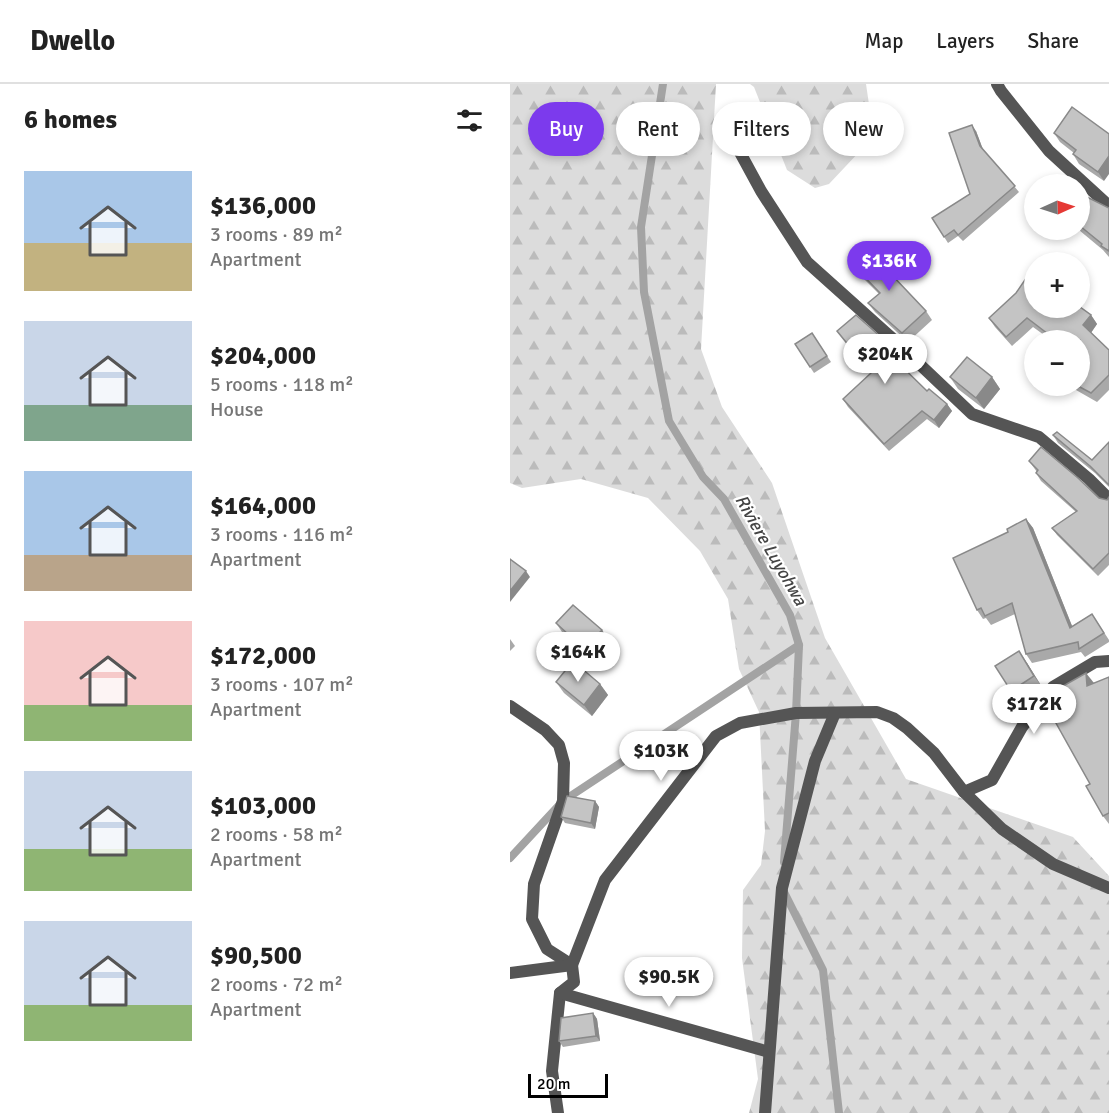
<!DOCTYPE html>
<html lang="en">
<head>
<meta charset="utf-8">
<style>
  body { margin:0; font-family:Signika,sans-serif; background:#f2f2f2; color:#222; height:100vh; display:flex; flex-direction:column; font-size:22px; white-space:nowrap }
  * { box-sizing:border-box; margin:0 }
  p { font-size:20px; color:#767676 }
  .icon { flex:none; width:33px; height:33px; fill:none; stroke:currentColor; stroke-width:2; stroke-linecap:round; stroke-linejoin:round }
  .map { position:relative; flex:1; overflow:hidden }
  .side { display:flex; flex-direction:column; background:#fff; width:510px }
  .side>* { flex:none }
  .top-card { position:absolute; left:18px; top:18px; width:490px; height:54px; display:flex; gap:12px }
  .needle { width:39px; rotate:87deg }
  .tools { position:absolute; left:514px; top:90px; display:grid; gap:12px }
  .tools a { display:grid; place-items:center; width:66px; height:66px; border-radius:50%; background:#fff; box-shadow:0 3px 9px #0003; font-size:30px }
  .scale { position:absolute; left:18px; bottom:15px; width:80px; box-sizing:border-box; padding-left:6px; border:3px solid #000; border-top:0; font-size:16px; line-height:21px; white-space:nowrap; color:#000; -webkit-text-stroke:4px #fff; paint-order:stroke }
  .price { position:absolute; translate:-50% -51px; padding:0 14px; border-radius:21px; background:#fff; color:#222; font-size:20px; line-height:39px; filter:drop-shadow(0 2px 3px #0008) }
  .price::after { content:''; position:absolute; left:50%; top:36px; width:18px; height:14px; margin-left:-9px; background:inherit; clip-path:polygon(0 0,100% 0,50% 100%) }
  .price.on { background:#7c3aed; color:#fff }
  ul { padding:0; list-style:none }
  li { display:flex; align-items:center; gap:18px; height:150px; padding:0 24px }
  li span { display:grid; place-items:center; flex:none; width:168px; height:120px; border-radius:0px; color:#555 }
  li>.icon { margin-inline-start:auto }
  span .icon { width:72px; height:72px; fill:#fffc; stroke-width:1 }
  li b { font-size:26px }
  h2 { display:flex; justify-content:space-between; align-items:center; height:72px; padding:0 24px; font-size:26px }
  .tag { padding:0 21px; border-radius:27px; background:#fff; box-shadow:0 3px 9px #0003; font-size:21px; line-height:54px }
  .tag.on { background:#7c3aed; color:#fff }
  header { display:flex; align-items:center; gap:36px; box-sizing:border-box; height:84px; padding:0 30px; background:#fff; border-bottom:2px solid #e0e0e0 }
  header strong { font-size:28px }
  nav { display:flex; gap:33px; margin-inline-start:auto; font-size:21px }
  main { display:flex; flex:1; min-height:0 }
  .map>svg:first-child { display:block }
</style>
</head>
<body>
<header>
<strong>Dwello</strong>
<nav><a>Map</a><a>Layers</a><a>Share</a></nav>
</header>
<main>
<section class="side">
<h2>6 homes<svg class="icon" aria-label="filters" viewBox="0 0 24 24"><path d="M4 7h16M4 17h16"/><circle cx="9" cy="7" r="2"/><circle cx="15" cy="17" r="2"/></svg></h2>
<ul>
<li><span style="background:linear-gradient(#a9c7e8 60%,#c2b280 0)"><svg class="icon" aria-label="home" viewBox="0 0 24 24"><path d="M3 11l9-7 9 7M6 9v11h12V9"/></svg></span><div><b>$136,000</b><p>3 rooms · 89 m²</p><p>Apartment</p></div></li>
<li><span style="background:linear-gradient(#c9d6e8 70%,#7fa58c 0)"><svg class="icon" aria-label="home" viewBox="0 0 24 24"><path d="M3 11l9-7 9 7M6 9v11h12V9"/></svg></span><div><b>$204,000</b><p>5 rooms · 118 m²</p><p>House</p></div></li>
<li><span style="background:linear-gradient(#a9c7e8 70%,#b9a48a 0)"><svg class="icon" aria-label="home" viewBox="0 0 24 24"><path d="M3 11l9-7 9 7M6 9v11h12V9"/></svg></span><div><b>$164,000</b><p>3 rooms · 116 m²</p><p>Apartment</p></div></li>
<li><span style="background:linear-gradient(#f6c9c9 70%,#8fb573 0)"><svg class="icon" aria-label="home" viewBox="0 0 24 24"><path d="M3 11l9-7 9 7M6 9v11h12V9"/></svg></span><div><b>$172,000</b><p>3 rooms · 107 m²</p><p>Apartment</p></div></li>
<li><span style="background:linear-gradient(#c9d6e8 65%,#8fb573 0)"><svg class="icon" aria-label="home" viewBox="0 0 24 24"><path d="M3 11l9-7 9 7M6 9v11h12V9"/></svg></span><div><b>$103,000</b><p>2 rooms · 58 m²</p><p>Apartment</p></div></li>
<li><span style="background:linear-gradient(#c9d6e8 70%,#8fb573 0)"><svg class="icon" aria-label="home" viewBox="0 0 24 24"><path d="M3 11l9-7 9 7M6 9v11h12V9"/></svg></span><div><b>$90,500</b><p>2 rooms · 72 m²</p><p>Apartment</p></div></li>
</ul>
</section>
<div class="map">
<svg width="599" height="1029" viewBox="0 0 599 1029">
  <defs>
    <pattern id="forest-firs" width="22" height="20" patternUnits="userSpaceOnUse" patternTransform="scale(1.5)"><rect width="22" height="20" fill="#dcdcdc"/><path d="M5 1l3.5 6h-7zM16 11l3.5 6h-7z" fill="#bbb"/></pattern>
  </defs>
  <rect width="100%" height="100%" fill="#fff"/>
  <g fill="url(#forest-firs)">
    <path d="M0,0H206L191,265L212,323L262,399L315,554L396,695L563,753L599,792V1029H239L248,995L232,874L233,806L251,781L255,747L249,628L229,585L218,515L190,467L138,414L71,395L12,404L0,399Z"/>
    <path d="M240,0H356L361,34L351,66L319,100L305,104L277,86L244,3Z"/>
  </g>
  <g fill="none" stroke-linecap="round" stroke-linejoin="round">
    <g stroke="#a3a3a3" stroke-width="8">
      <path d="M153,0L131,143L134,208L159,337L193,393L214,415L280,531L289,561L286,629L274,778"/>
      <path d="M0,774L53,717L289,561"/>
      <path d="M273,806L313,886L329,1029"/>
    </g>
    <g stroke="#555" stroke-width="12">
      <path d="M487,0L491,7L539,67L599,122"/>
      <path d="M214,39L251,107L297,178L384,256L462,330L529,353L579,395L599,415"/>
      <path d="M0,622L35,646L49,661L54,679L53,717L24,800L22,835L37,865L62,881L64,898L50,909L42,987L48,1029"/>
      <path d="M454,708L482,696L512,643L543,603L585,578L599,577"/>
      <path d="M0,889L62,881L95,796L206,652L230,639L286,629L367,628L383,634L397,644L424,669L454,708L492,745L543,780L599,804"/>
      <path d="M50,909L259,968"/>
      <path d="M255,1029L272,804L305,677L325,629"/>
    </g>
  </g>
  <g fill="#a9a9a9">
    <path d="M562,23L594,97L569,80L563,70L564,69L550,58L544,49Z"/>
    <path d="M466,47L473,66L509,108L453,157L448,152L438,159L422,134L460,110Z"/>
    <path d="M570,112L599,124V173L593,166L569,146Z"/>
    <path d="M342,180L382,187L388,196L387,197L416,227L422,236L398,258L365,228L358,219L369,210L348,189Z"/>
    <path d="M525,224L581,231L587,240L581,249L599,266V306L587,318L559,302H570V256H541L523,243L502,262L485,243L479,234Z"/>
    <path d="M327,247L381,262L386,270L383,273L417,307L437,320L442,327L429,344L417,335L379,367L338,323L333,315L361,289Z"/>
    <path d="M302,249L321,278L304,289L285,260Z"/>
    <path d="M440,293H482L490,305L474,325L448,305Z"/>
    <path d="M543,351L582,376L599,358V403L585,389L548,359Z"/>
    <path d="M519,377L589,414L597,416L599,413V481L588,492L547,451L542,444L566,428L531,397L526,389L527,388Z"/>
    <path d="M516,435L523,444L562,542L582,530L599,556V558L575,573L571,568L522,579L516,570L505,530L481,541L476,534L473,535L467,526L498,448Z"/>
    <path d="M46,539L100,557L82,576L54,551Z"/>
    <path d="M0,555L5,562L0,567Z"/>
    <path d="M517,579L532,603L509,619L501,607Z"/>
    <path d="M599,593V740L593,732L580,700L584,599Z"/>
    <path d="M46,598L90,600L98,611L82,632L54,609Z"/>
    <path d="M85,717L89,723L85,745L55,739L51,733Z"/>
    <path d="M83,929L87,935L90,957L53,963L49,957Z"/>
  </g>
  <g fill="#898989">
    <path d="M462,41L466,47L474,68L470,62Z"/>
    <path d="M599,72V90L594,97L588,88Z"/>
    <path d="M581,231L587,240L580,250L573,241Z"/>
    <path d="M482,293L490,305L474,325L466,314Z"/>
    <path d="M437,320L442,327L429,344L424,336Z"/>
    <path d="M516,435L523,444L566,552L560,544Z"/>
    <path d="M16,487L20,493L0,518V507Z"/>
    <path d="M92,546L100,557L82,576L74,565Z"/>
    <path d="M509,567L517,579L532,603L524,592Z"/>
    <path d="M576,589L584,599L577,602Z"/>
    <path d="M90,600L98,611L82,632L74,621Z"/>
    <path d="M85,717L89,723L85,745L81,739Z"/>
    <path d="M83,929L87,935L90,957L86,952Z"/>
  </g>
  <g fill="#c4c4c4" stroke="#898989" stroke-width="1.5">
    <path d="M562,23L599,50V72L588,88L563,70L566,66L544,49Z"/>
    <path d="M462,41L470,62L505,102L448,151L444,146L434,153L422,134L460,110L439,49Z"/>
    <path d="M571,110L599,124V167L591,162L592,160L570,142V112Z"/>
    <path d="M360,163L382,187L380,189L416,227L392,249L358,219L370,209L342,180Z"/>
    <path d="M523,184L525,185V224H570V223L581,231L573,241L599,266V291L581,309L568,302H570V278L572,276L570,274V256H546L517,234L496,253L479,234L506,209Z"/>
    <path d="M346,231L381,262L376,267L417,307L419,305L437,320L424,336L412,327L374,360L333,315L361,289L327,247Z"/>
    <path d="M302,249L317,272L300,283L285,260Z"/>
    <path d="M457,273L482,293L466,314L440,293Z"/>
    <path d="M547,348L582,376L599,358V401L580,382L543,351Z"/>
    <path d="M531,363L568,394L589,414L597,416L599,413V469L583,485L542,444L567,427L526,389L528,386L519,377Z"/>
    <path d="M516,435L560,544L582,530L594,549L569,565L568,558L516,570L502,519L475,532L471,524L467,526L443,474L498,448L497,445Z"/>
    <path d="M0,475L16,487L0,507Z"/>
    <path d="M63,521L92,546L74,565L46,539Z"/>
    <path d="M509,567L524,592L501,607L485,582Z"/>
    <path d="M63,577L90,600L74,621L46,598Z"/>
    <path d="M576,589L577,602L599,593V729L593,732L576,702L580,700L532,614Z"/>
    <path d="M57,712L85,717L81,739L51,733Z"/>
    <path d="M83,929L86,952L49,957L51,934Z"/>
  </g>
  <g text-anchor="middle" dominant-baseline="central" stroke-width="4.5" stroke-linejoin="round" paint-order="stroke">
    <g font-size="18" font-style="italic" fill="#444" stroke="#fff">
      <text transform="translate(261 466) rotate(60)">Riviere Luyohwa</text>
    </g>
  </g>
</svg>
<div class="tools">
<a><svg class="needle" viewBox="-14 -14 28 28"><path d="M0-13l5 13h-10z" fill="#e53935"/><path d="M0 13l5-13h-10z" fill="#767676"/></svg></a>
<a>+</a>
<a>−</a>
</div>
<div class="scale">20 m</div>
<b class="price on" style="left:379px;top:208px">$136K</b>
<b class="price" style="left:375px;top:301px">$204K</b>
<b class="price" style="left:68px;top:599px">$164K</b>
<b class="price" style="left:524px;top:651px">$172K</b>
<b class="price" style="left:151px;top:698px">$103K</b>
<b class="price" style="left:159px;top:924px">$90.5K</b>
<div class="top-card">
<a class="tag on">Buy</a>
<a class="tag">Rent</a>
<a class="tag">Filters</a>
<a class="tag">New</a>
</div>
</div>
</main>
</body>
</html>
